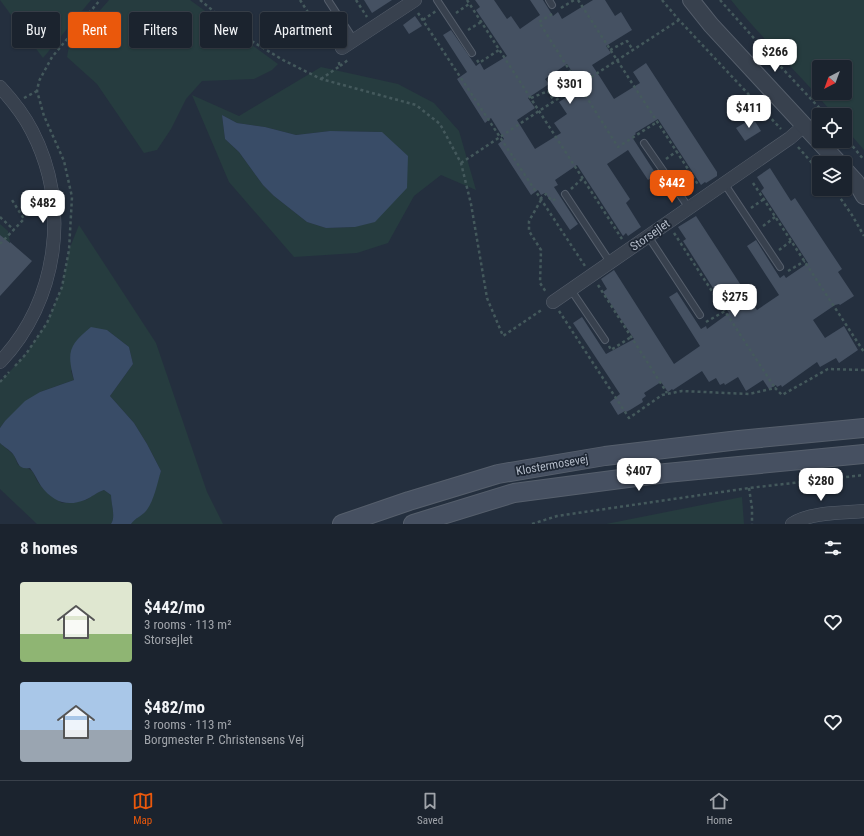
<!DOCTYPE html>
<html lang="en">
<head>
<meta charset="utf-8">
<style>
  body { margin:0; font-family:"Roboto Condensed",sans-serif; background:#242b36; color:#f1f3f6; height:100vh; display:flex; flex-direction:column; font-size:15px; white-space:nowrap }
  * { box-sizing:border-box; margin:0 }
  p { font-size:13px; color:#a0a4aa }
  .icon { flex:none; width:22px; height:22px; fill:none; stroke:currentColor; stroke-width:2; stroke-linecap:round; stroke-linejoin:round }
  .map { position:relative; height:524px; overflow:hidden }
  .side { display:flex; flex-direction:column; background:#1b232e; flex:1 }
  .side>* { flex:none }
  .guide { position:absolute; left:12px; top:12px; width:400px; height:36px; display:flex; gap:8px }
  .needle { width:26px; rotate:221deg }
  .tools { position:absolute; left:812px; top:60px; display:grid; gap:8px }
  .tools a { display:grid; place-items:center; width:40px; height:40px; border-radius:4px; background:#1b232e; box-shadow:0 1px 3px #0004,0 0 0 1px #39404a; font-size:20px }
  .price { position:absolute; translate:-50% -34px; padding:0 9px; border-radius:8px; background:#fff; color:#222; font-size:13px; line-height:26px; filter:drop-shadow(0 1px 2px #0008) }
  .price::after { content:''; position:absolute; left:50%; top:24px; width:12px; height:9px; margin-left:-6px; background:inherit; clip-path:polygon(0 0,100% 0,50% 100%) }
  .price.on { background:#ea580c; color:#fff }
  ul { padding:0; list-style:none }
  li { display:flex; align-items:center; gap:12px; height:100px; padding:0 20px }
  li span { display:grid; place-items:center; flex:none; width:112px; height:80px; border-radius:4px; color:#555 }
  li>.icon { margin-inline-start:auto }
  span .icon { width:48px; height:48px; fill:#fffc; stroke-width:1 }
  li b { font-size:17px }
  h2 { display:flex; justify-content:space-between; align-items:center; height:48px; padding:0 20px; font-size:17px }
  .chip { padding:0 14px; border-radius:4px; background:#1b232e; box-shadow:0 1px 3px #0004,0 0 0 1px #39404a; font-size:14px; line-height:36px }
  .chip.on { background:#ea580c; color:#fff }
  .menu { display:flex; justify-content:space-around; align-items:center; height:56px; border-top:1px solid #39404a; background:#1b232e; font-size:11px; color:#a0a4aa }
  .menu a { display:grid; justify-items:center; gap:2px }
  .menu .on { color:#ea580c }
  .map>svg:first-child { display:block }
</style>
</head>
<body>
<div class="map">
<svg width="864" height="524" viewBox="0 0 864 524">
  <rect width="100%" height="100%" fill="#242f3e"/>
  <g fill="#263c3f" fill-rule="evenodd">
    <path d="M0,0H91L43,58Z"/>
    <path d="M109,0H190L278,64L272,70L254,79L202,81L186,99L171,129L157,150L144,153L97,84L67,57L69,46Z"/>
    <path d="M731,0H864V150L845,128V115H834C801,75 763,40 731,0ZM819,67H845V93H819Z"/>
    <path d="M321,67L398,84L434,103L459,131L476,190L441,175L414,196L388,243L357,253L294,257L229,182L192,95L239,116ZM222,115L237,123L265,127L296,135L330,131L382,132L355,227L326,228L307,222L274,196L263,185L239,152L225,139Z"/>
    <path d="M0,224L8,231L10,242L0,253Z"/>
    <path d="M79,225L156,343L207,492L223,524H131L133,521L145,512L161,471L147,444L134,423L110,396L133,364L129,347L107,330L71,371L74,380L40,392L5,421L0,428V382L26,354L47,323L62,287L69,250Z"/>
    <path d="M0,443L14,455L18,465C40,471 30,474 42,487C48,494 55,498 62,503L86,500L96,493L104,490L111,495C111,504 116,517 111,524H37L0,489Z"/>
    <path d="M742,497L744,524H606Z"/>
  </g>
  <g fill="#394c67">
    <path d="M222,115L237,123L265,127L296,135L330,131L382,132L408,156L407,188L375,222L355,227L326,228L307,222L274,196L263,185L239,152L225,139Z"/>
    <path d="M91,327L107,330L129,347L133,364L110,396L134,423L147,444L161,471C157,484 154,501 146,511C142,516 135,518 131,524H111C116,517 111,504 111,495L104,490C97,492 92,497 85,500C67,507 53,502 41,486C37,480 35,474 30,468C17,470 19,462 13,454C10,450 4,447 0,443V428L5,421L25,401L40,392L74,380C67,352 68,346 91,327Z"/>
  </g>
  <g fill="#455162" fill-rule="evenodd">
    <path d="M364,0H392L372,13Z"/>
    <path d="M475,0H494L507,19L511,16L520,29L540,15L530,0H543L553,16L558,12L562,19L593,0H605L615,16L621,12L632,30L606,46L611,53L592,65L600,77L614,99L640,83L633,72L646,63L717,172V176L706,183L705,182L701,185L658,119L635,133L636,134L632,137L656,174L648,180L628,150L607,164L630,199L626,203L641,227L628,236L626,233L623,236L577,165L555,180L558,185L554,187L578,224L570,230L545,193L541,195L538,190L531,195L498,144L504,139L491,118L485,123L457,79L467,72L443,35L451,30L476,66L480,63L484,70L507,56L476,10L480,7ZM567,64L582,87L559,102L567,114L554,123L561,133L535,149L517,120L535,108L528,98L549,84L545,79Z"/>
    <path d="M279,12L286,23L276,30L269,20Z"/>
    <path d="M415,16L422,26L409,34L403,25Z"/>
    <path d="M753,118L761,131L745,141L736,128Z"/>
    <path d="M770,168L791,201L795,198L826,245L842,269L838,272L854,296L840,305L839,304L835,305L813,320L825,338L844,326L858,350L839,363L836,358L820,367L817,362L782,387L781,385L777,387L776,385L769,389L763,380L746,391L738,377L725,385L724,383L720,385L716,378L709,382L702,371L673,390L672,389L668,392L661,382L644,393L646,396L642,399L643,402L630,410L626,412L625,411L618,415L610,402L620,394L573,323L582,317L606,354L634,339L603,292L607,289L601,279L614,270L674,364L700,346L669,297L677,292L701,329L706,326L707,329L729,313L683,241L686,239L678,227L696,216L757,310L779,295L747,246L756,240L780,278L784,275L786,278L808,263L761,191L764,188L757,177Z"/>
    <path d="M0,235L10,243V242L32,261L0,296Z"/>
  </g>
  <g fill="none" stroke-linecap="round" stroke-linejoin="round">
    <defs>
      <g id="service">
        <path d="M328,0L354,40"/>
        <path d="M437,0L472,53"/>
        <path d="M549,0L552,5"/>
        <path d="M644,143L689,208"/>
        <path d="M724,183L780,267"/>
        <path d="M565,194L610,262"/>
        <path d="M648,236L700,315"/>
        <path d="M571,290L605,340"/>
      </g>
      <g id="minor">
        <path d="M342,48L415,0"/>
        <path d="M0,87C12,100 24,115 32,131C71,206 58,301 0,362"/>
        <path d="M553,302L790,138L805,125"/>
        <path d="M792,524C810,512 842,513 864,511"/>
      </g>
      <g id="tertiary">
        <path d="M691,0L711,25L839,163"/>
        <path d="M845,170L856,182L864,196"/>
      </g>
      <g id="secondary">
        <path d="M342,524L409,501L498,474L605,456L739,440L864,428"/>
        <path d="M413,524L514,493L666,473L864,454"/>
      </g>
    </defs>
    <use href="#service" stroke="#565f6c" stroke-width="8"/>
    <use href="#minor" stroke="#565f6c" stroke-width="14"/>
    <use href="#tertiary" stroke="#565f6c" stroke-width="18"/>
    <use href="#secondary" stroke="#565f6c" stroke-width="20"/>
    <g stroke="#44595c" stroke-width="2.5" stroke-dasharray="3 3" stroke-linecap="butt">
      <path d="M200,0L245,37L283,60L321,79L416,105L440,124L461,163L471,204L487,298L503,336L543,309"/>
      <path d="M300,0L330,46"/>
      <path d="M356,0L367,17"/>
      <path d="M467,0L622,239"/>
      <path d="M578,0L699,186"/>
      <path d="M662,0L679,20L781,129"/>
      <path d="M720,0L752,36L826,115"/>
      <path d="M561,8L574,0"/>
      <path d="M418,13L585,266"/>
      <path d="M456,13L469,4"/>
      <path d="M552,14L539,22L618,147L657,122"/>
      <path d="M423,20L436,11"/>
      <path d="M468,30L481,22"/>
      <path d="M610,50L627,41L633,50"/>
      <path d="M477,60L479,63L499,50"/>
      <path d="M340,66L348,60"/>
      <path d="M321,79L340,66L338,60"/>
      <path d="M24,98L37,91"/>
      <path d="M531,98L548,91L554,101"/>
      <path d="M814,116L821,109"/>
      <path d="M845,137L864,160"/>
      <path d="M798,147L819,171"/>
      <path d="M666,159L677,151"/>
      <path d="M461,163L539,111L679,20"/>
      <path d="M753,183L864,352"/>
      <path d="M571,189L583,178"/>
      <path d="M834,189L852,215L864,236"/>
      <path d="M540,199L546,194L552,201L557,198"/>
      <path d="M541,200L529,221V231L541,250L540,283L546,292"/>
      <path d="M751,208L764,199"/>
      <path d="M0,217L14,230"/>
      <path d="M763,226L775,217"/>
      <path d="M674,233L775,388"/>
      <path d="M0,244L24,219L12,200"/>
      <path d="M779,250L791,241"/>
      <path d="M788,271L805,261"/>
      <path d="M598,285L667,393"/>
      <path d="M559,311L629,418L662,395L682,391L749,394L775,388L782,395L828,369L864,370"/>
      <path d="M706,322L725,311"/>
      <path d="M609,346L611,350L631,337"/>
      <path d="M15,366L26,354L47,323L62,287L69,250L72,197L64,161L44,116L37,91L39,81L52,57L100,0"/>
      <path d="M0,382L9,372"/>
      <path d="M749,488L752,508V524"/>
      <path d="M532,524L557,516L749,488L864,475"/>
    </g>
    <use href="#service" stroke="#38414e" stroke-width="6"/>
    <use href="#minor" stroke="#38414e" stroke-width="13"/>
    <use href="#tertiary" stroke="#38414e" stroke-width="16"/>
    <use href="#secondary" stroke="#465061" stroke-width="18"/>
  </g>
  <g text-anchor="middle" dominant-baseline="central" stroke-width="3.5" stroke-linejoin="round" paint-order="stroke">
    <g font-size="12" fill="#b4bcc9" stroke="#1d2633">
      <text transform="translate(650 235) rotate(-35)">Storsejlet</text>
      <text transform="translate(552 465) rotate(-10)">Klostermosevej</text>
    </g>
  </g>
</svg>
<div class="tools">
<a><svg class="needle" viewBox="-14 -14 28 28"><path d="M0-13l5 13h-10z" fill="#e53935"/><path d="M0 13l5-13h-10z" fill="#a0a4aa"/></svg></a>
<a><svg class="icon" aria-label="locate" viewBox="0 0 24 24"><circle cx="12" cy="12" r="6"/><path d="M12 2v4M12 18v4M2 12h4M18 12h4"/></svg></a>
<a><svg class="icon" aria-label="layers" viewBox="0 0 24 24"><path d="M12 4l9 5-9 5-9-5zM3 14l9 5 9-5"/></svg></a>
</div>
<b class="price" style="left:775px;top:73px">$266</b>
<b class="price" style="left:570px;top:105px">$301</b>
<b class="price" style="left:749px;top:129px">$411</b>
<b class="price on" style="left:672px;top:204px">$442</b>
<b class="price" style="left:43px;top:224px">$482</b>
<b class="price" style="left:735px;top:318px">$275</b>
<b class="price" style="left:639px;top:492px">$407</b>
<b class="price" style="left:821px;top:502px">$280</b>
<div class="guide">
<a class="chip">Buy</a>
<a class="chip on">Rent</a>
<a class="chip">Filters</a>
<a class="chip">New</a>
<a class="chip">Apartment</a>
</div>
</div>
<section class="side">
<h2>8 homes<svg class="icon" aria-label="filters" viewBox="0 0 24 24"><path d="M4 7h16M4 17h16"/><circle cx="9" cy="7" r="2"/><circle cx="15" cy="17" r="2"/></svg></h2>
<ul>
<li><span style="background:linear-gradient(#dfe7d0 65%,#8fb573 0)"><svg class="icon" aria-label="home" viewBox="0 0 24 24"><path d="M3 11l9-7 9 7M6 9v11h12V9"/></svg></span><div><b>$442/mo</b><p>3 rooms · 113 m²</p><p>Storsejlet</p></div><svg class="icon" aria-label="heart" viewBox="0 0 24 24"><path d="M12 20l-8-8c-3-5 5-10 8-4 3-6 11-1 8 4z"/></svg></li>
<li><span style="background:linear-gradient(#a9c7e8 60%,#9aa5b1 0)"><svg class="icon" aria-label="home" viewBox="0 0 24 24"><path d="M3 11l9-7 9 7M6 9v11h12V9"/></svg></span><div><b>$482/mo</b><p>3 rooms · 113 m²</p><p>Borgmester P. Christensens Vej</p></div><svg class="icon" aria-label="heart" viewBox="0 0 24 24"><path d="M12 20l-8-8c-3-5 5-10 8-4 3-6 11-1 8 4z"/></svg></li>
</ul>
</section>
<nav class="menu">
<a class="on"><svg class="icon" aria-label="map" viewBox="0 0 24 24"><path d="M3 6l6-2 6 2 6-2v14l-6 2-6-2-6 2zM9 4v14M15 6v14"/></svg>Map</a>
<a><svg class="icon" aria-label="saved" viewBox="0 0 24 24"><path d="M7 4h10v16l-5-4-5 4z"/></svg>Saved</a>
<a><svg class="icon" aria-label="home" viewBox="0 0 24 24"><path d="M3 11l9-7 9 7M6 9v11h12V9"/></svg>Home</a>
</nav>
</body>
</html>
